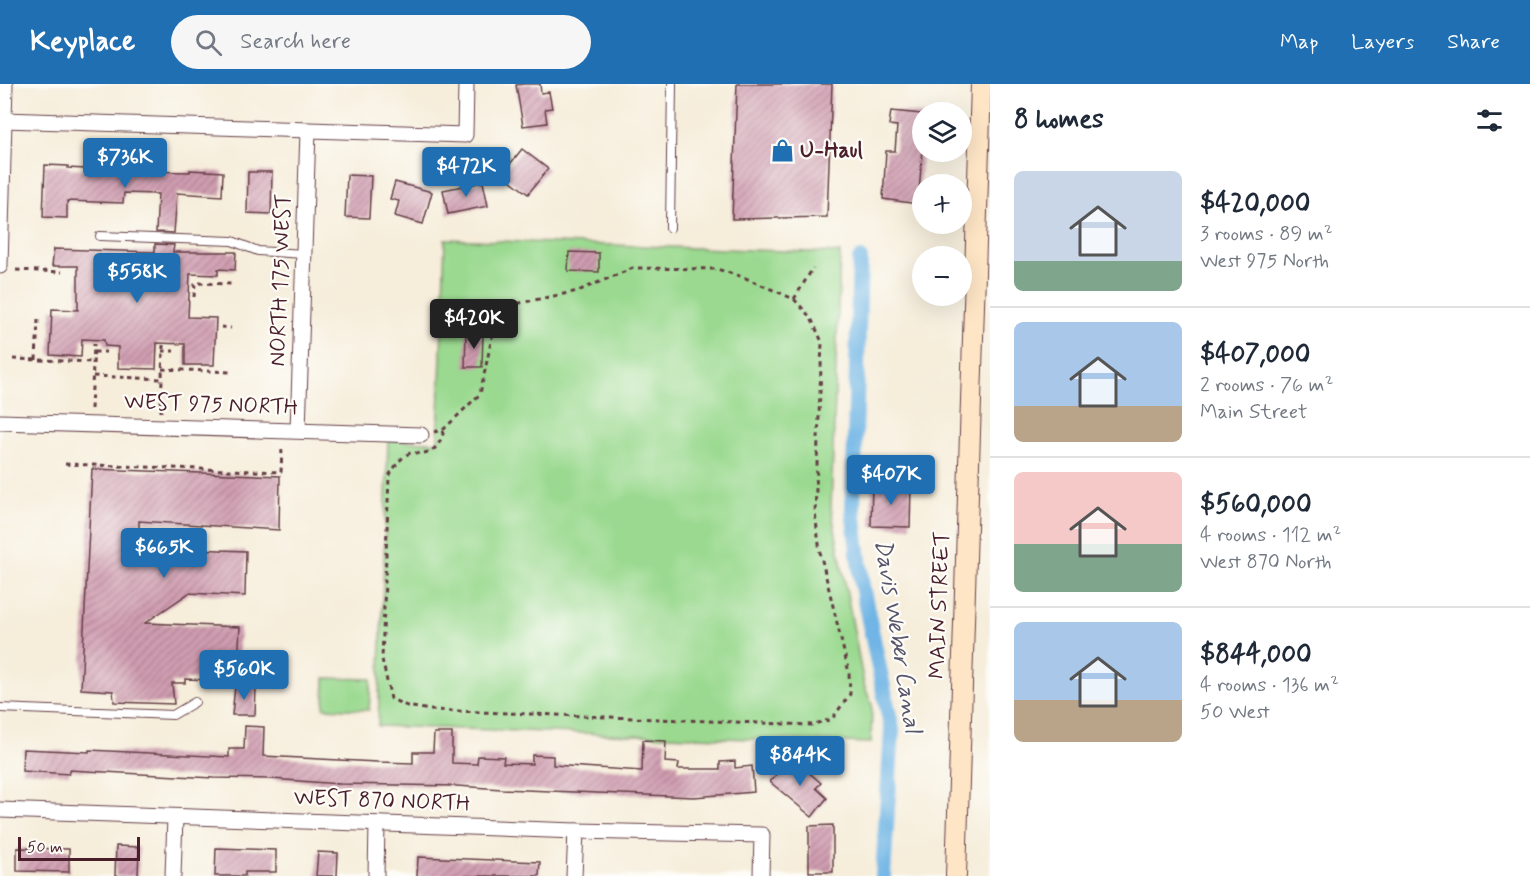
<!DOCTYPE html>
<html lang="en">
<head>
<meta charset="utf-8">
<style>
  body { margin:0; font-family:Mynerve,sans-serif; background:#f6f6f7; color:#1f2937; height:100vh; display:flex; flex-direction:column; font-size:22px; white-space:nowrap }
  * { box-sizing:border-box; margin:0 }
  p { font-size:20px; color:#747a83 }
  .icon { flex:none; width:33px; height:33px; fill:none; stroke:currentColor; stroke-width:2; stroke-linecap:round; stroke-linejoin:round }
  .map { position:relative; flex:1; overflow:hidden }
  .details { display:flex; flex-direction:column; background:#fff; width:540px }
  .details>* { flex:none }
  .fabs { position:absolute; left:912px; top:18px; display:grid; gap:12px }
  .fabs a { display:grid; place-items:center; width:60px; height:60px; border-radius:50%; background:#fff; box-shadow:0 6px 24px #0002; font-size:30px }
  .scale { position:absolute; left:18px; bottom:15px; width:122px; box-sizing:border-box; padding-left:6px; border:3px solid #4a1f2b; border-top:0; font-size:16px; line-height:21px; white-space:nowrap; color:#4a1f2b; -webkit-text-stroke:4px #fdfcf7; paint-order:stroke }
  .price { position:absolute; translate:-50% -51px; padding:0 14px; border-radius:6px; background:#1f6fb2; color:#fff; font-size:20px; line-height:39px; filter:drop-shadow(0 2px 3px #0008) }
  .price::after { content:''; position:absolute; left:50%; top:36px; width:18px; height:14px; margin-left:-9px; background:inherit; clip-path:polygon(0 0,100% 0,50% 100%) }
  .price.selected { background:#222; color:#fff }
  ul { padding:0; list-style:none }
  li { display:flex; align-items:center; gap:18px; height:150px; padding:0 24px }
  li+li { border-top:2px solid #e0e1e3 }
  li span { display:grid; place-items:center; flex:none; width:168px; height:120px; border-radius:9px; color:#555 }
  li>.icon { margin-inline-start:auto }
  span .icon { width:72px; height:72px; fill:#fffc; stroke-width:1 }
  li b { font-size:26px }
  h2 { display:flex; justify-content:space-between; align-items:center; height:72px; padding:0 24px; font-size:26px }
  header { display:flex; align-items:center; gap:36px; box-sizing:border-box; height:84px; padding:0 30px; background:#1f6fb2; color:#fff }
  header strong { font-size:28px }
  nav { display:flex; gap:33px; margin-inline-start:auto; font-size:21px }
  .search { width:420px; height:54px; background:#f6f6f7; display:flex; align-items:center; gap:15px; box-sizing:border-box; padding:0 21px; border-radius:33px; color:#747a83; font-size:22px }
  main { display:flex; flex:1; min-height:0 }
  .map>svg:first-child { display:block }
</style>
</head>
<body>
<header>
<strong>Keyplace</strong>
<div class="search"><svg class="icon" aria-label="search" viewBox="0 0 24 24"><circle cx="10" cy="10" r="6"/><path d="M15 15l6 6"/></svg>Search here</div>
<nav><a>Map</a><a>Layers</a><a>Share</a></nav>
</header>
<main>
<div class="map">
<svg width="990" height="792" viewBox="0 0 990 792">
  <defs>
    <pattern id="building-hatch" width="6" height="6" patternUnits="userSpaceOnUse" patternTransform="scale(1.5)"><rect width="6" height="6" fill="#d09db1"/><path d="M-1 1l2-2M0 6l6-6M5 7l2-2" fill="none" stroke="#ab7f90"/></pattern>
  </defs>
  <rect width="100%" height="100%" fill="#fdfcf7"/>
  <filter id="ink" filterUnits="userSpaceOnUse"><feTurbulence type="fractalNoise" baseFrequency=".0167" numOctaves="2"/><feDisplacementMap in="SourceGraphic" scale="12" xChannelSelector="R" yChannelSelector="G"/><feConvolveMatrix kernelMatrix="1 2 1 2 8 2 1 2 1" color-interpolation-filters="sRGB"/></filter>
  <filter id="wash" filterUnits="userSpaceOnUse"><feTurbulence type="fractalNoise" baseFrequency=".008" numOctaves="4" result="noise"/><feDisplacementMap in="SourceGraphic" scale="24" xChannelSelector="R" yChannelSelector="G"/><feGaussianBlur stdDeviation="1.35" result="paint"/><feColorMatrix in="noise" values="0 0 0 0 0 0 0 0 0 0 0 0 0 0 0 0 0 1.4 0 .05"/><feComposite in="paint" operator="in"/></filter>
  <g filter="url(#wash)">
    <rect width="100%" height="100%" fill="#f6edda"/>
    <g fill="#9ad98f" stroke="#727c5d" stroke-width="1.5">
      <path d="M445,155L840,169L831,424L864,601L872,621L871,659L378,642L388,357L438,358Z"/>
      <path d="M325,594L371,595L369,626L324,624Z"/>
    </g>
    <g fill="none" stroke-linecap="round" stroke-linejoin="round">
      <path stroke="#6fb5e5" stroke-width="16" d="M860,175L853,425L862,502L892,646L883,792"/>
    </g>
    <g id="blocks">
      <g fill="url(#building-hatch)">
        <path d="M524,0H540L541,9L549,8L552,24L545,25L547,39L523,42L516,1Z"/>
        <path d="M737,0H832L827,133L732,135Z"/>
        <path d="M891,27L922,30V71L918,120L883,115L886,67H895L897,42L889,41Z"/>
        <path d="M522,65L548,85L528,110L502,90Z"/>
        <path d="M45,81L68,82V84L124,87L190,88V86L223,88L222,112L177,109L174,149L156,148L158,110L124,109L123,119L67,117V134L43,133Z"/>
        <path d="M248,88H272L271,130L247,129Z"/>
        <path d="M347,91L371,92L369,134L345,133Z"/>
        <path d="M395,98L432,108L423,140L395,132L399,117L390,115Z"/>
        <path d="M483,98L488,122L448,130L443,106Z"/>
        <path d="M155,160L174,161L173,168H236L235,186L218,185V191L190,190L188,233L216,234L214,281H185V260L157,259L156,285L118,284V263L105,262L104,256L82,255L81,273L50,271L52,225L78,226V182H52L54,165L155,168Z"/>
        <path d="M569,168L599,169V188L568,187Z"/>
        <path d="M466,249H483L482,283H465Z"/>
        <path d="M92,385L280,392L279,446L139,437V463L246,467L245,512L189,509L145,539L240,543L237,597L185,595V599H172L174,620L114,618L113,607L81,605Z"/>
        <path d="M872,400L911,401L910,443L871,442Z"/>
        <path d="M235,602L256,603L255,631H232Z"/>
        <path d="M245,642L264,643L263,672L377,678L413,679V668H433L434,649H452V679L477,680L478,672L504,673L503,679L532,680V671L553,672V681L642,687L643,656L666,657L665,678L679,679L678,685H720V678L735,677V684L752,682L754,708L694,713L502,705L457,702L340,700L272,695L213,694L69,686V690L22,687L23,665L89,668V666L229,673V665H244Z"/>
        <path d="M791,673L821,699L816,704L827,714L812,733L770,698Z"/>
        <path d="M833,741V788H809V742Z"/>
        <path d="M116,762L139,763L138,792H115Z"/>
        <path d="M17,764L69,765V788L17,787Z"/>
        <path d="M216,764L276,766V788H245V792H215Z"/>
        <path d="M318,768L338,769L337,792H316Z"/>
        <path d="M418,773L540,778L539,792H417Z"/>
      </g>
    </g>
  </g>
  <g filter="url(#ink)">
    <use href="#blocks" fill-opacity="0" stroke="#643e45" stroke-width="1.5"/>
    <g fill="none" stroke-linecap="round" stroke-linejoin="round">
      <defs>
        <g id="service">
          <path d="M670,144L672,0"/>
          <path d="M100,152L232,157L258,167L304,170"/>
          <path d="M0,624L173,631L195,618"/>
        </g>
        <g id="minor">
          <path d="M4,36L465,51L466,0"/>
          <path d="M0,182L5,0"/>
          <path d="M0,338L421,351"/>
          <path d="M298,346L308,47"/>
          <path d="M0,726L576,747L762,751L761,792"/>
          <path d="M173,792L175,733"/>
          <path d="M376,792L377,740"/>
          <path d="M574,792L576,747"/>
        </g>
        <path id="secondary" d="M956,792L981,0"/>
      </defs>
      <use href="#service" stroke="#643e45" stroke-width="10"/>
      <use href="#minor" stroke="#643e45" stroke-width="17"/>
      <use href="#secondary" stroke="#643e45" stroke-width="22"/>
      <g stroke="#643e45" stroke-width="3" stroke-dasharray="4.5 4.5" stroke-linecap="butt">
        <path d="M16,186L62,188"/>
        <path d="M194,213L195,199L233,200"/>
        <path d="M794,215L813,184"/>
        <path d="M446,237H475L514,221"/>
        <path d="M221,243L231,244"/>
        <path d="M475,249V237"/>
        <path d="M162,267H174"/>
        <path d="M94,268H106"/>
        <path d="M13,275L93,278"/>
        <path d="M36,276L38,236"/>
        <path d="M162,285L231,288"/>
        <path d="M93,292L162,295"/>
        <path d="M91,325L94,260"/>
        <path d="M161,328L163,261"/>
        <path d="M434,348L444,345L480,310L492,253L515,220L578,207L633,184L717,185L743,193L794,215L811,234L822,258L815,429L820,468L849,589L850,610L832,635L811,641L430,626L407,622L391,615L382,575L389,392C394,384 400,374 408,370C414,367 417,370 423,369C436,368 442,357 444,345"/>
        <path d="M65,380L281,388L282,364"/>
      </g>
      <use href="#service" stroke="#fff" stroke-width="8"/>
      <use href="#minor" stroke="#fff" stroke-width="15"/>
      <use href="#secondary" stroke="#fde5c5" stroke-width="20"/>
    </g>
  </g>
  <defs>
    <symbol id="shop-bare" viewBox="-9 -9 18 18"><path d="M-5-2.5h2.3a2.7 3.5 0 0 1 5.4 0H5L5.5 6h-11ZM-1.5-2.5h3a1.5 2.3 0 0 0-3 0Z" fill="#1f6fb2" stroke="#fdfcf7" stroke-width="2.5" paint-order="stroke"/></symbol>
  </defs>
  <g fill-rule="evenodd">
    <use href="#shop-bare" x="766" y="50" width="33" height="33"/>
  </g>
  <g text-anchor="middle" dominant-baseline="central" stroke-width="4.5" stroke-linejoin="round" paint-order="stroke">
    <g font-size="22" font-weight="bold" fill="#4a1f2b" stroke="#fdfcf7" text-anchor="start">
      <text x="800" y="67">U-Haul</text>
    </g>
    <g font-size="22" fill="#4a1f2b" stroke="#fdfcf7">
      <text transform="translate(281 196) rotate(-88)">NORTH 175 WEST</text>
      <text transform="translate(211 321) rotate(2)">WEST 975 NORTH</text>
      <text transform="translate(940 521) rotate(-88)">MAIN STREET</text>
      <text transform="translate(382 717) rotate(2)">WEST 870 NORTH</text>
    </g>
    <g font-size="24" font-style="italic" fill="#57546c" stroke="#fdfcf7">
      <text transform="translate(897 552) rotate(81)">Davis Weber Canal</text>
    </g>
  </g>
</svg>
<div class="fabs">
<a><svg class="icon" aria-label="layers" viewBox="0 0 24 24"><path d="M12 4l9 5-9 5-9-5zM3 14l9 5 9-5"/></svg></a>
<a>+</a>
<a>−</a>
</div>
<div class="scale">50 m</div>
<b class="price" style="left:125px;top:105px">$736K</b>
<b class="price" style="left:466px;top:114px">$472K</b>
<b class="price" style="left:137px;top:220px">$558K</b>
<b class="price selected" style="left:474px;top:266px">$420K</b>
<b class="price" style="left:891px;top:422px">$407K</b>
<b class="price" style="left:164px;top:495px">$665K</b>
<b class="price" style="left:244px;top:617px">$560K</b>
<b class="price" style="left:800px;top:703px">$844K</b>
</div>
<section class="details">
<h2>8 homes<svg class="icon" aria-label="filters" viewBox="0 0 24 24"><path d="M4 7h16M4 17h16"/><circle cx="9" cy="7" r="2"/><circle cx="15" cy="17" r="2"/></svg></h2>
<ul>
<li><span style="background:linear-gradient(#c9d6e8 75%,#7fa58c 0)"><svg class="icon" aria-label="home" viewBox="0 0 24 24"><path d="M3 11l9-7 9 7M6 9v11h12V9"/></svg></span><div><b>$420,000</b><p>3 rooms · 89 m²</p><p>West 975 North</p></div></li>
<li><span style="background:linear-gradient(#a9c7e8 70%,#b9a48a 0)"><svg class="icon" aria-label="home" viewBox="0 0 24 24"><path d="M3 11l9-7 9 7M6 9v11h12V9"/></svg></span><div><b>$407,000</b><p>2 rooms · 76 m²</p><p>Main Street</p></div></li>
<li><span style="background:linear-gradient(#f6c9c9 60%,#7fa58c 0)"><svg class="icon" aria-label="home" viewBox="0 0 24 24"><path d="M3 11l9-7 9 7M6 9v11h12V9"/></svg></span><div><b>$560,000</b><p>4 rooms · 112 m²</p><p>West 870 North</p></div></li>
<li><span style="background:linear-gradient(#a9c7e8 65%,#b9a48a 0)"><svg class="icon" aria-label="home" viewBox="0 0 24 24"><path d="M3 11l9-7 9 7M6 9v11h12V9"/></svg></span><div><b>$844,000</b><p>4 rooms · 136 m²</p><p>50 West</p></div></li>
</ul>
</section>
</main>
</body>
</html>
